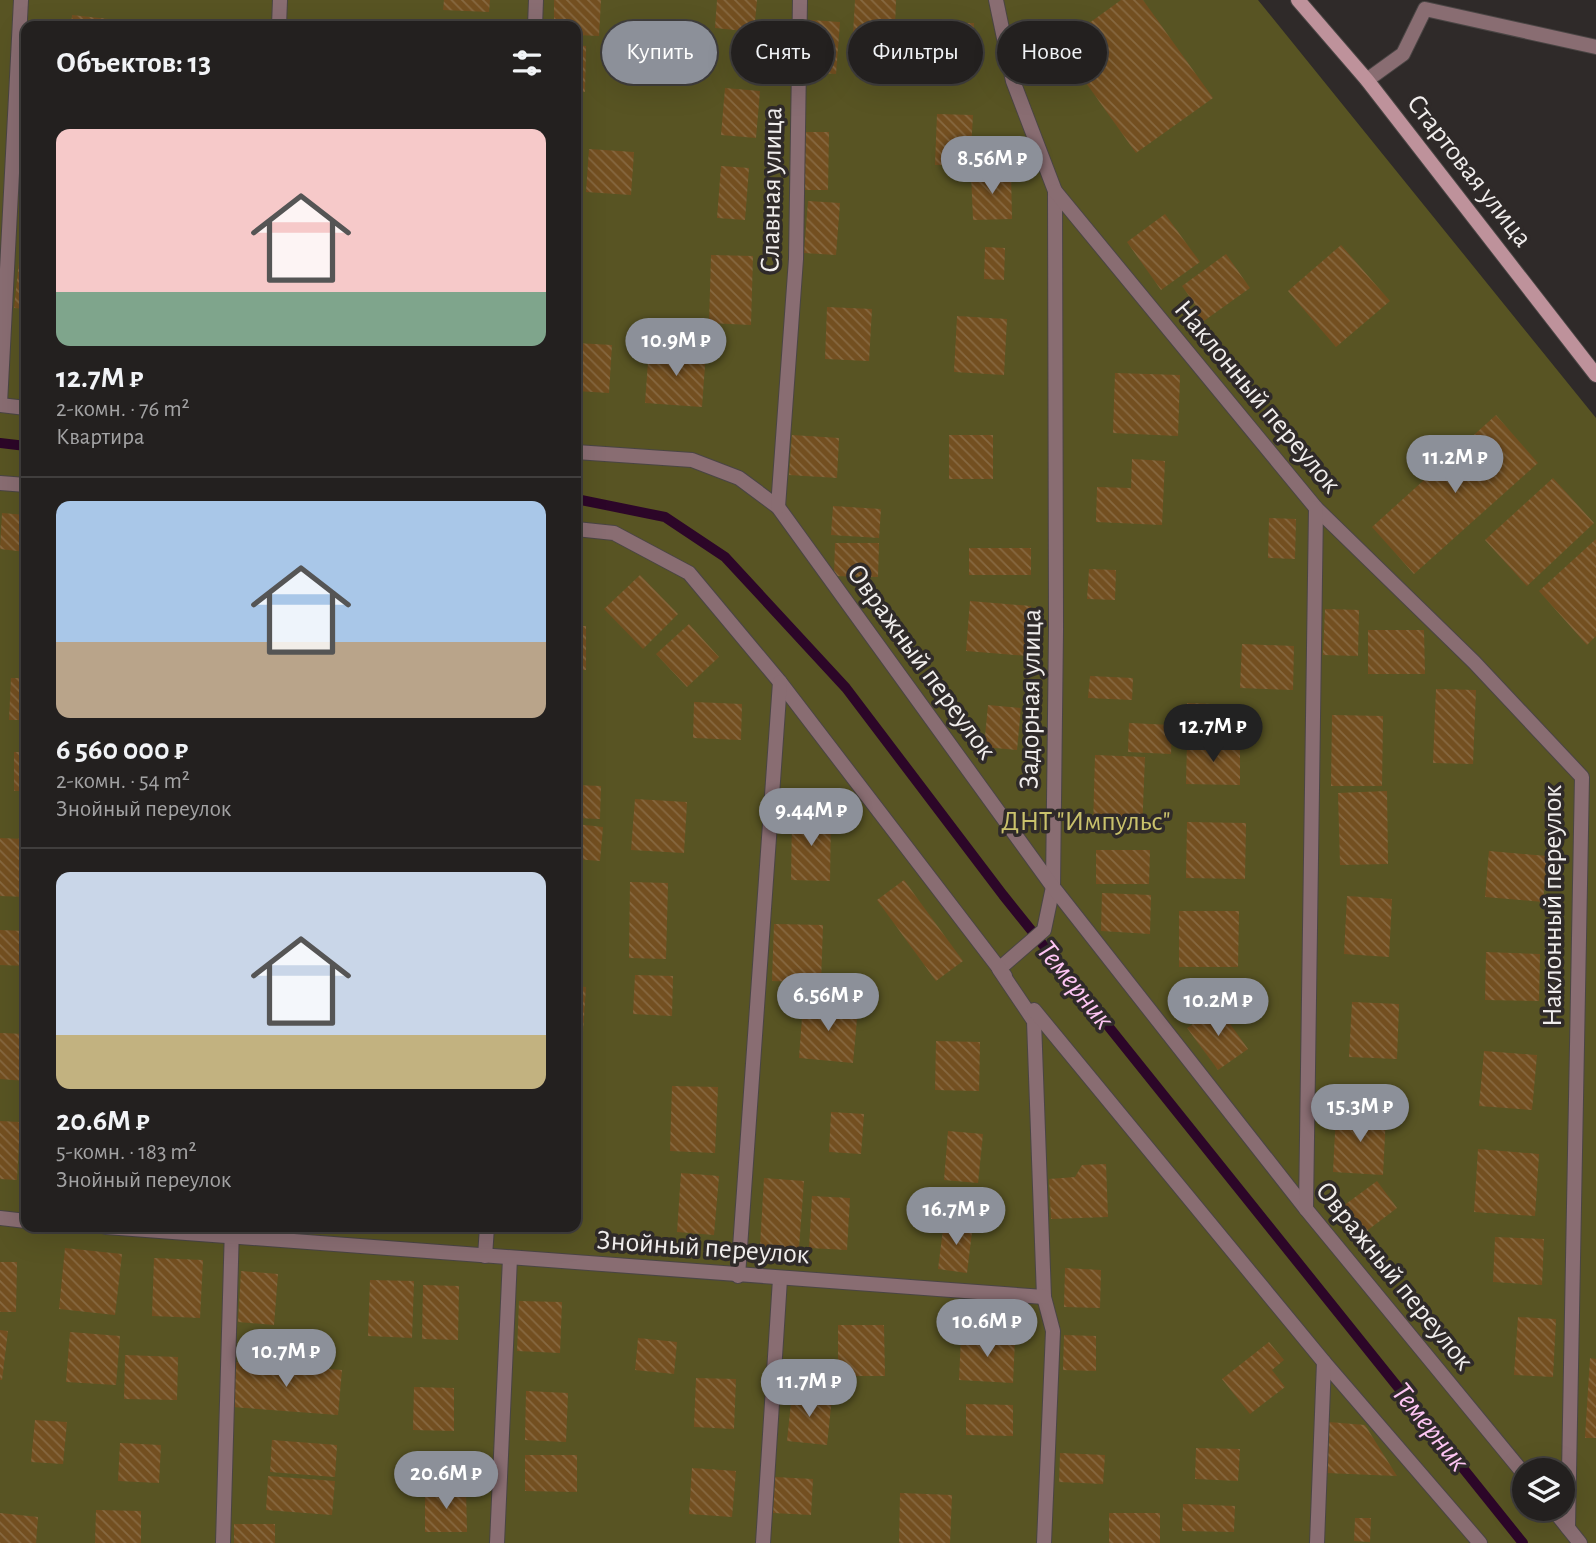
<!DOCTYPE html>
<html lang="ru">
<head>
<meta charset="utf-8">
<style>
  body { margin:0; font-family:"Alegreya Sans",sans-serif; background:#2b2828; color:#f1f3f6; height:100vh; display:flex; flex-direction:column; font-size:26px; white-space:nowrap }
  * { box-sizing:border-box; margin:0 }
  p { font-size:23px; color:#a3a3a4 }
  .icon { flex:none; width:38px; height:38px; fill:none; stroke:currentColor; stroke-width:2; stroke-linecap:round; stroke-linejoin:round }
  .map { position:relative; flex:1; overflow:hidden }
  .details { position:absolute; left:21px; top:21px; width:560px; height:1211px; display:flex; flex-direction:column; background:#23201f; border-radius:14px; box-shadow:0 7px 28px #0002,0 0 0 2px #403e3d }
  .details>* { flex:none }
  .hud { position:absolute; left:602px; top:21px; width:665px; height:63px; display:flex; gap:14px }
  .buttons { position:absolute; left:1512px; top:1458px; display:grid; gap:14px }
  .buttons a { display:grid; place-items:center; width:63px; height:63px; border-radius:50%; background:#23201f; box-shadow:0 7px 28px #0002,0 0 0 2px #403e3d; font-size:35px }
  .price { position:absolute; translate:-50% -60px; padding:0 16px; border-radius:24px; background:#8c9099; color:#fff; font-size:23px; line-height:46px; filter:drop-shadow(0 2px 4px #0008) }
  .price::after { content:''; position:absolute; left:50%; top:42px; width:21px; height:16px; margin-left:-10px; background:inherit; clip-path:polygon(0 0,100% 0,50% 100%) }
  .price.current { background:#222; color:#fff }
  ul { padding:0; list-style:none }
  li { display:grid; align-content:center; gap:14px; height:371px; padding:0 35px }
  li+li { border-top:2px solid #403e3d }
  li span { display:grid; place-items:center; height:217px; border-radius:14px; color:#555 }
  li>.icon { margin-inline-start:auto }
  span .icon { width:126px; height:126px; fill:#fffc; stroke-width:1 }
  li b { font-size:30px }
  h2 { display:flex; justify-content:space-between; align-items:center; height:84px; padding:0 35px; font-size:30px }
  .chip { padding:0 24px; border-radius:32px; background:#23201f; box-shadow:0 7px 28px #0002,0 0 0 2px #403e3d; font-size:24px; line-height:63px }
  .chip.current { background:#8c9099; color:#fff }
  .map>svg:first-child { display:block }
</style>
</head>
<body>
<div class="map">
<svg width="1596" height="1543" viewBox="0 0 1596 1543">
  <defs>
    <pattern id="building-back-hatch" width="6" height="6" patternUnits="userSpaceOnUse" patternTransform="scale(1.75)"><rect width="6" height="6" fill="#734f20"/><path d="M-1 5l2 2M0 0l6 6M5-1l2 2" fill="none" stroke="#876941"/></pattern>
  </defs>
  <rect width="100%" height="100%" fill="#2f2a29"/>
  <path fill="#585423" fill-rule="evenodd" d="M0,0H1258L1596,418V1543H0ZM26,26H576V1227H26ZM1524,1470H1563V1508H1524Z"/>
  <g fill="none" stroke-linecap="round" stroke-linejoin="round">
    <g stroke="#2c0628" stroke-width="10">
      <path d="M0,443L26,446"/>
      <path d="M576,499L665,517L725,557L846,688L1003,895L1523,1543"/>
    </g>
  </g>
  <g fill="url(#building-back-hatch)">
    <path d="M444,0H490L489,12L443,10Z"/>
    <path d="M554,0H601L599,36L576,35V26H554Z"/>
    <path d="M717,0H757L754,32L715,28Z"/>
    <path d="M855,0H896L894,54L852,52Z"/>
    <path d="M1121,0H1143L1213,98L1136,153L1059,45Z"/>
    <path d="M72,15L127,21V26H71Z"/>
    <path d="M810,20L840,22L836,74L806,72Z"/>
    <path d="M931,23H974L973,70L930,69Z"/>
    <path d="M576,45L586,46L585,92L576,91Z"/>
    <path d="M725,88L760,91L756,138L721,135Z"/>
    <path d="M937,114L973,115L970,166L935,165Z"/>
    <path d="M804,132H829L828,190H803Z"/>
    <path d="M589,149L634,152L631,195L586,192Z"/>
    <path d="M721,166L749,168L745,220L717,218Z"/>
    <path d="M1011,172L1012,219L973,220L971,173Z"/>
    <path d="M808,201L840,203L836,255L804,253Z"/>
    <path d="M1165,214L1200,262L1161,290L1127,242Z"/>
    <path d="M1341,245L1390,301L1336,347L1288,291Z"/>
    <path d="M985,247L1005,248L1004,280L984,279Z"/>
    <path d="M20,251L26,252V309L14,308Z"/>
    <path d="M1226,254L1250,288L1194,328L1184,315L1196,306L1182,286Z"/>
    <path d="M711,255L753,256L751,325L709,323Z"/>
    <path d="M827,307L872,309L869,361L825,359Z"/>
    <path d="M957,316L1007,319L1004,375L954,372Z"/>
    <path d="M576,343L612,345L609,393L576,391Z"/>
    <path d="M649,348L706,352L702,407L645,403Z"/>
    <path d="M1115,373L1180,375L1178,436L1113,433Z"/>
    <path d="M1496,415L1538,463L1414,574L1372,527Z"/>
    <path d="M792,435L839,438L837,478L789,475Z"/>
    <rect x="949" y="435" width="44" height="44"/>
    <path d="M1132,459L1165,461L1162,525L1096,522L1097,487L1131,488Z"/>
    <path d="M1553,478L1594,523L1527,586L1485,540Z"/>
    <path d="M833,506L881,509L879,538L831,535Z"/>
    <path d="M2,513L26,515V552L0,549Z"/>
    <path d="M1269,518L1296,519L1295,559L1268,558Z"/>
    <path d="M1596,539V636L1587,645L1539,591Z"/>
    <path d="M835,543H879L878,577L834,576Z"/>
    <rect x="969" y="548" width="62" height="27"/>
    <path d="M1089,569L1116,570L1115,600L1087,599Z"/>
    <path d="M640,575L678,614L643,649L604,609Z"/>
    <path d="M970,601L1031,606L1027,656L966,651Z"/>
    <path d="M1325,609L1359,610L1358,656L1323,655Z"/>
    <path d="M689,624L719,657L687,687L656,654Z"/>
    <rect x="576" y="626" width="10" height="44"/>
    <path d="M1368,630H1424L1425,674H1368Z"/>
    <path d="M1242,644L1294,646L1293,690L1240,688Z"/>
    <path d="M1090,676L1133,678L1132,700L1088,698Z"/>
    <path d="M11,678H26V720H9Z"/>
    <path d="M1436,689L1476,690L1473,764L1433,763Z"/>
    <path d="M694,702L742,704L741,740L693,738Z"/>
    <path d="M1187,703L1240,705V736L1187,735Z"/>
    <path d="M988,705L1021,708L1017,750L984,747Z"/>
    <path d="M1332,715L1383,716L1382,786H1331Z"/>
    <path d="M1129,723L1172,725L1171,754L1128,752Z"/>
    <path d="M1187,742L1240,743V785L1186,784Z"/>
    <rect x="14" y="752" width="12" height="39"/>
    <path d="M1095,755L1145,757L1142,831L1093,830Z"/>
    <path d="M576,785L601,786L600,819L576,818Z"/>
    <path d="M1387,791L1388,864L1340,865L1338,793Z"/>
    <path d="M635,799L687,802L684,853L631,850Z"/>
    <path d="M792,816H831L830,881L791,880Z"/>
    <path d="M1187,822L1246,823L1245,879L1186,878Z"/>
    <path d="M576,824L603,827L600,861L576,859Z"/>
    <path d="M0,838L26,839V897L0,896Z"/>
    <path d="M1096,850H1150L1149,884H1096Z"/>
    <path d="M1489,851L1547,856L1543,902L1485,897Z"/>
    <path d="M904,880L963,961L936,981L877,900Z"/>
    <path d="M630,882L668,883L666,959L629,958Z"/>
    <path d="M1102,893L1151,895L1150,934L1101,931Z"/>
    <path d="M1347,896L1392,899L1389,957L1344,954Z"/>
    <path d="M1179,911H1239L1238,967H1179Z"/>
    <path d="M774,924L823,925L821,983L772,981Z"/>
    <path d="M0,930L26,931V966L0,965Z"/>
    <path d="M1486,952L1540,954L1539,1001L1485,1000Z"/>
    <path d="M635,975L673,976L672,1016L633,1014Z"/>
    <path d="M576,986L586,987L581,1062H576Z"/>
    <path d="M1352,1002L1399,1004L1397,1059L1349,1057Z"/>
    <path d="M803,1004L858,1008L853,1063L799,1058Z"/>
    <path d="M1218,1007L1248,1049L1218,1070L1187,1028Z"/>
    <path d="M0,1033L26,1034V1081L0,1079Z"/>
    <path d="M936,1041L980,1042L979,1091L935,1090Z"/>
    <path d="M1484,1051L1537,1055L1532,1110L1479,1106Z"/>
    <path d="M672,1086L718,1087L715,1153L670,1151Z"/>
    <path d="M831,1112L864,1114L861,1154L829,1152Z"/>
    <path d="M1336,1113L1386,1116L1383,1175L1333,1172Z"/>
    <path d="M0,1121L20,1122L17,1180L0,1179Z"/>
    <path d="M948,1131L983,1134L978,1183L944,1180Z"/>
    <path d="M1478,1149L1539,1154L1535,1216L1474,1212Z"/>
    <path d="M1106,1164L1108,1217L1051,1219L1049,1179L1075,1177L1082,1165Z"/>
    <path d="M681,1173L719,1176L714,1235L677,1232Z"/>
    <path d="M764,1178L804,1181L799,1248L760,1246Z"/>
    <path d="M1377,1181L1397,1208L1356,1239L1335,1212Z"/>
    <path d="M812,1196L850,1198L847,1250L809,1248Z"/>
    <path d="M944,1221L973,1224L967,1273L938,1269Z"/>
    <path d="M1495,1237L1544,1239L1542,1285L1493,1282Z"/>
    <path d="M65,1248L122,1254L115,1315L59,1309Z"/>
    <path d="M154,1258L203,1260L200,1318L152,1316Z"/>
    <path d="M0,1262H17L16,1312H0Z"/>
    <path d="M1065,1268L1101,1270L1100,1308L1064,1307Z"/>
    <path d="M241,1271L278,1274L274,1325L238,1322Z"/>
    <path d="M370,1280L414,1281L412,1338L368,1336Z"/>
    <path d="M423,1285L459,1286L458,1340L422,1339Z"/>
    <path d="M519,1301L562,1302L560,1353L517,1351Z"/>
    <path d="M1518,1317L1556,1319L1553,1377L1514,1375Z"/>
    <path d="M838,1325H884L885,1376H838Z"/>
    <path d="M0,1330L8,1331L2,1380H0Z"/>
    <path d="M70,1332L120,1336L116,1385L66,1382Z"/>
    <path d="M1064,1335L1096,1336V1371L1063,1370Z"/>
    <path d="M961,1336L1015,1339L1013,1383L959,1380Z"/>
    <path d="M638,1338L677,1342L674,1374L635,1370Z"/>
    <path d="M1269,1342L1284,1360L1272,1370L1285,1387L1250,1414L1222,1379Z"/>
    <path d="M125,1355L178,1357L177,1400L124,1399Z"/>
    <path d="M1590,1358L1596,1359V1438H1585Z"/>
    <path d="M235,1362L342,1370L338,1415L231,1407Z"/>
    <path d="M696,1378L736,1379L734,1429L694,1427Z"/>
    <path d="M414,1387L454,1388V1431L413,1430Z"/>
    <path d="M526,1391L568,1393L566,1442L525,1440Z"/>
    <path d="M792,1393L832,1397L827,1445L787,1441Z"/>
    <path d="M966,1404L1013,1405V1436L966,1435Z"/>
    <path d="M35,1420L67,1422L63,1464L31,1462Z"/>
    <path d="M1329,1422L1365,1425L1397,1476L1326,1473Z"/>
    <path d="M272,1440L337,1445L335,1477L270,1472Z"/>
    <path d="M120,1443L161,1445L159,1483L118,1481Z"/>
    <path d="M1196,1448L1240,1449L1238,1481L1195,1479Z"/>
    <path d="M1060,1453L1105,1455L1103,1484L1059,1482Z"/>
    <path d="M525,1455H577V1492L525,1491Z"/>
    <path d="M692,1468L736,1471L732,1517L689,1514Z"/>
    <path d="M268,1476L335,1481L332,1515L266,1510Z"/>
    <path d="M775,1477L813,1479L811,1515L773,1513Z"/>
    <path d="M425,1489H466L467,1532H425Z"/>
    <path d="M900,1493L952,1495L950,1543H899Z"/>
    <path d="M1183,1504L1235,1506L1234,1532L1182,1531Z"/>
    <path d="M96,1510L141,1511V1543H95Z"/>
    <path d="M0,1513L38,1517L36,1543H0Z"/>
    <rect x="1109" y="1513" width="51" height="30"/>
    <path d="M1355,1518H1371L1370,1542L1354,1541Z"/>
    <rect x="234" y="1524" width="41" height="19"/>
  </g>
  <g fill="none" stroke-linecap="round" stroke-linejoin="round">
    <defs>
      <g id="lane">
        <path d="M996,0L1013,81L1055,191L1056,630L1053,887L1044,930L999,969L1034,1021L1044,1297L1053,1331L1044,1543"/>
        <path d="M279,26L280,0"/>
        <path d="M535,26L536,0"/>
        <path d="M1367,80L1403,54L1425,9L1596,47"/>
        <path d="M1055,191L1316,508L1474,662L1582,777L1568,1528"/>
        <path d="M0,404L21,0"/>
        <path d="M0,405L26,408"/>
        <path d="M576,452L692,460L739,478L778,507L1053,887L1306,1209L1524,1474"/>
        <path d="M0,483L26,485"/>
        <path d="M778,507L796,259L800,0"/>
        <path d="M576,529L614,533L689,573L780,682L1005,976"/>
        <path d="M1034,1010L1324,1362L1480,1543"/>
        <path d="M1306,1209L1316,508"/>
        <path d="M485,1256L487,1227"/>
        <path d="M738,1276L780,682"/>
        <path d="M1552,1508L1580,1543"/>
        <path d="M223,1543L232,1227"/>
        <path d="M497,1543L510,1258"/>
        <path d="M763,1543L780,1279"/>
        <path d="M1317,1543L1324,1362"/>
      </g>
      <g id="street">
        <path d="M0,1218L26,1221"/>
        <path d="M106,1227L1044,1297"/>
      </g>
      <path id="secondary" d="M1298,0L1367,80L1596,375"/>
    </defs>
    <use href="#lane" stroke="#4a4544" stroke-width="16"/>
    <use href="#street" stroke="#4a4544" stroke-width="16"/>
    <use href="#secondary" stroke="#4a4544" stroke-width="16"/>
    <use href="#lane" stroke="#896d72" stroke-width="14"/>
    <use href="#street" stroke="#896d72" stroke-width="14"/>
    <use href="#secondary" stroke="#be929b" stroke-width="14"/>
  </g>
  <g text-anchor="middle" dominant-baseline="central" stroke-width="7" stroke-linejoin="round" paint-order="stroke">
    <g font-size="28" fill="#f0edec" stroke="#2f2a29">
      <text transform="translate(1469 171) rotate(52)">Стартовая улица</text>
      <text transform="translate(772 190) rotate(-89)">Славная улица</text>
      <text transform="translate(1257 397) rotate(50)">Наклонный переулок</text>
      <text transform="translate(921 662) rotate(54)">Овражный переулок</text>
      <text transform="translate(1031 699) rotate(-89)">Задорная улица</text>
      <text transform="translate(1553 906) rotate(-90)">Наклонный переулок</text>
      <text transform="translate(703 1248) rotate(4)">Знойный переулок</text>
      <text transform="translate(1394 1276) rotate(51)">Овражный переулок</text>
    </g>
    <g font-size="28" fill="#cac26c" stroke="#2f2a29">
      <text x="1086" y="822">ДНТ "Импульс"</text>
    </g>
    <g font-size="30" font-style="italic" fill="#fec6f4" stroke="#2f2a29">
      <text transform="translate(1075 985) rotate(51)">Темерник</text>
      <text transform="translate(1430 1427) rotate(51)">Темерник</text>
    </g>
  </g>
</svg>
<div class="buttons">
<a><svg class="icon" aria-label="layers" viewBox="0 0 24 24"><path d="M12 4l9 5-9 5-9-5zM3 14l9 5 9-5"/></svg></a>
</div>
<b class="price" style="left:992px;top:196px">8.56M ₽</b>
<b class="price" style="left:676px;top:378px">10.9M ₽</b>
<b class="price" style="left:1455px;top:495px">11.2M ₽</b>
<b class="price current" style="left:1213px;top:764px">12.7M ₽</b>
<b class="price" style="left:811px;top:848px">9.44M ₽</b>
<b class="price" style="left:828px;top:1033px">6.56M ₽</b>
<b class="price" style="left:1218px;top:1038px">10.2M ₽</b>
<b class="price" style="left:1360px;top:1144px">15.3M ₽</b>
<b class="price" style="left:956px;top:1247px">16.7M ₽</b>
<b class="price" style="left:987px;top:1359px">10.6M ₽</b>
<b class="price" style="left:286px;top:1389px">10.7M ₽</b>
<b class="price" style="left:809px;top:1419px">11.7M ₽</b>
<b class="price" style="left:446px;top:1511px">20.6M ₽</b>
<div class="hud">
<a class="chip current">Купить</a>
<a class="chip">Снять</a>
<a class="chip">Фильтры</a>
<a class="chip">Новое</a>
</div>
<section class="details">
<h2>Объектов: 13<svg class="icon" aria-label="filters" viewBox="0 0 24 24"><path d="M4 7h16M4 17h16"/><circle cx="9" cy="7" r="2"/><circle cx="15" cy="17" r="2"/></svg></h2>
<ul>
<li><span style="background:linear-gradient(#f6c9c9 75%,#7fa58c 0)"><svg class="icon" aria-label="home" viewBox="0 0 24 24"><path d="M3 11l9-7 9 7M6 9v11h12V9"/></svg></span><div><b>12.7M ₽</b><p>2-комн. · 76 m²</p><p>Квартира</p></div></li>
<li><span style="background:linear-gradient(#a9c7e8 65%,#b9a48a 0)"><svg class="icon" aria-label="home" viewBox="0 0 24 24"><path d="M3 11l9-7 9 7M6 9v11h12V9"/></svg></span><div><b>6 560 000 ₽</b><p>2-комн. · 54 m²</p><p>Знойный переулок</p></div></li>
<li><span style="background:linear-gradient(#c9d6e8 75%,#c2b280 0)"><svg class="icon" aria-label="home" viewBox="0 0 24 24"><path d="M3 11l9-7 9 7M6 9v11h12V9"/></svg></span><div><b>20.6M ₽</b><p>5-комн. · 183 m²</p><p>Знойный переулок</p></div></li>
</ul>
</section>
</div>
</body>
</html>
